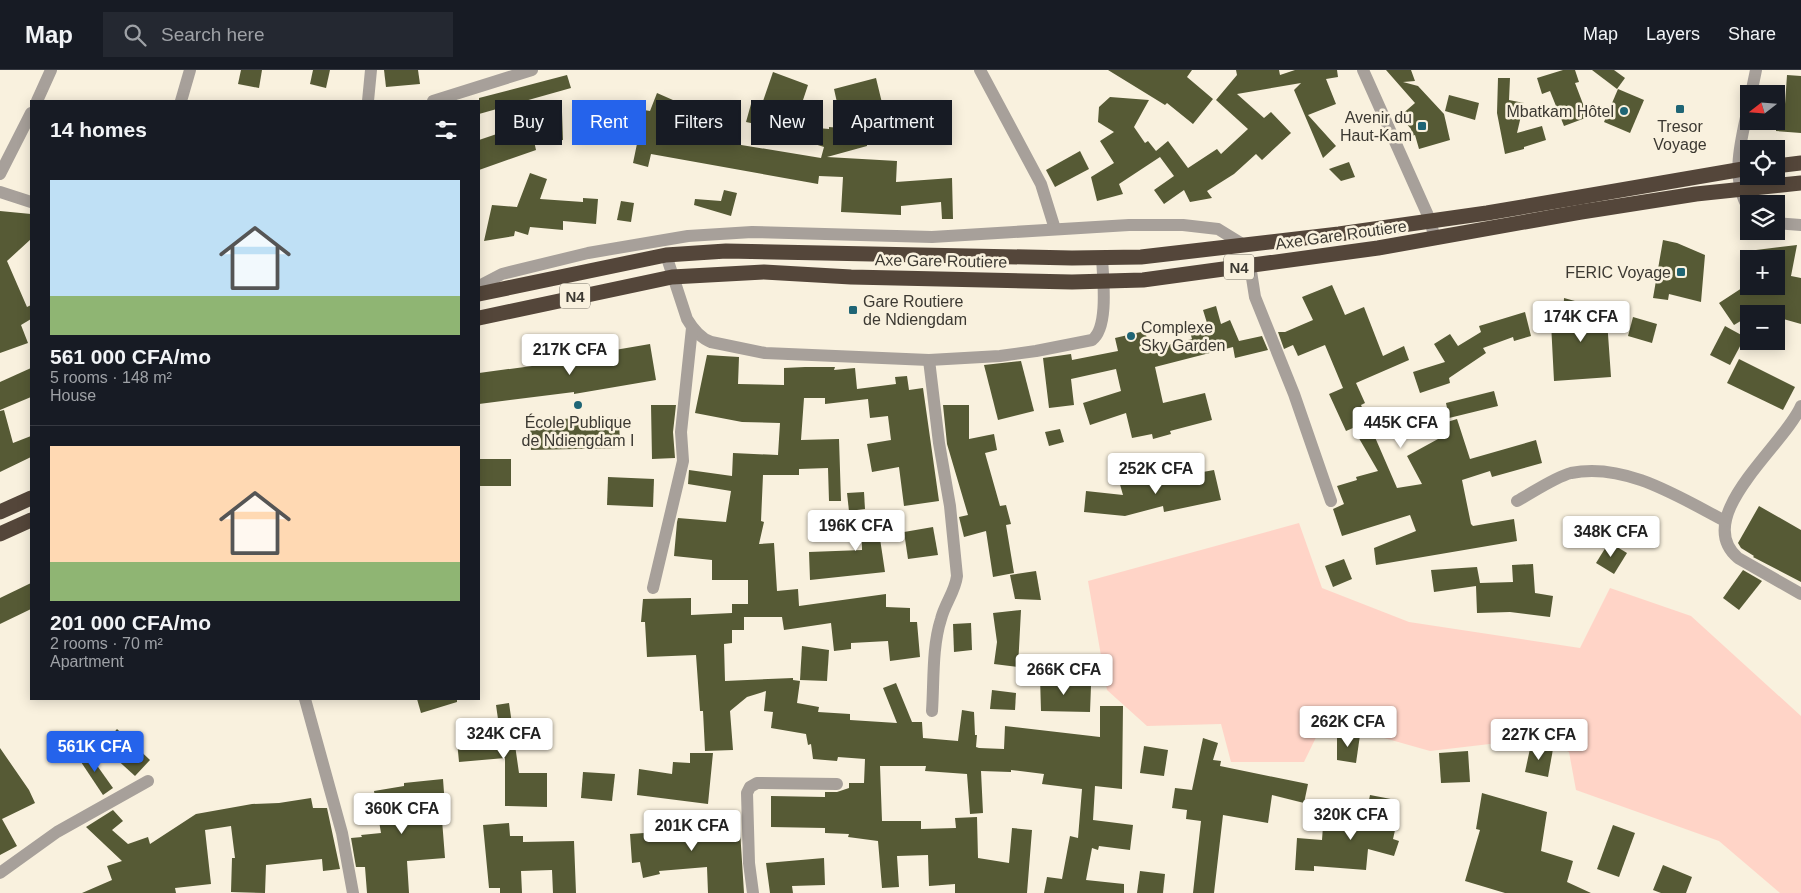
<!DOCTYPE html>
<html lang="en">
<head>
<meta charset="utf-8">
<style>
  body { margin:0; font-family:Helvetica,sans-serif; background:#242831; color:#f1f3f6; height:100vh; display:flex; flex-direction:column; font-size:19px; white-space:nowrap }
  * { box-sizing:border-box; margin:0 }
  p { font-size:16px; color:#9ea1a6 }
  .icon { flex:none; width:28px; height:28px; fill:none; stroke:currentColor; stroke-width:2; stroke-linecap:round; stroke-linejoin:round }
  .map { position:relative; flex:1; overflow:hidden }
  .sheet { position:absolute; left:30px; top:30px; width:450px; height:600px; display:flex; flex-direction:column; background:#171b24; border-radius:0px; box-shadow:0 2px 12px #0003 }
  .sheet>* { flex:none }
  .banner { position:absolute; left:495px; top:30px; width:475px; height:45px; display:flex; gap:10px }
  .needle { width:32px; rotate:253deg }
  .tools { position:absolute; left:1740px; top:15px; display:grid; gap:10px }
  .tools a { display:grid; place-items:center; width:45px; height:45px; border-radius:0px; background:#171b24; box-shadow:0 2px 12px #0003; font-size:25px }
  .price { position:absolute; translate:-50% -42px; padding:0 11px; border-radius:5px; background:#fff; color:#222; font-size:16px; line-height:32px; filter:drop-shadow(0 1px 2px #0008) }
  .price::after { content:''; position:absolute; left:50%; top:30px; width:15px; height:11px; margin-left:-8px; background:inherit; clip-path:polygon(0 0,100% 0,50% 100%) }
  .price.on { background:#2563eb; color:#fff }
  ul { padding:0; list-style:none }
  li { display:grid; align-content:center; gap:10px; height:265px; padding:0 20px }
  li+li { border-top:1px solid #363941 }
  li span { display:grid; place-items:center; height:155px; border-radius:0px; color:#555 }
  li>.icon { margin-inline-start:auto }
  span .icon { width:90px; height:90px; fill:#fffc; stroke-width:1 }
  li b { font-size:21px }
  h2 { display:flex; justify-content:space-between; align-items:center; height:60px; padding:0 20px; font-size:21px }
  .tag { padding:0 18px; border-radius:0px; background:#171b24; box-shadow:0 2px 12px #0003; font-size:18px; line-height:45px }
  .tag.on { background:#2563eb; color:#fff }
  header { display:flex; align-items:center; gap:30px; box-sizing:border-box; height:70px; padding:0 25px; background:#171b24; border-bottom:1px solid #363941 }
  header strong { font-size:24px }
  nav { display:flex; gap:28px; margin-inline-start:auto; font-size:18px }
  .search { width:350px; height:45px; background:#242831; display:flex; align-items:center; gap:12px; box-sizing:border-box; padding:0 18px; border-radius:0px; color:#9ea1a6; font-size:19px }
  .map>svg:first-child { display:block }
</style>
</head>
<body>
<header>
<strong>Map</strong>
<div class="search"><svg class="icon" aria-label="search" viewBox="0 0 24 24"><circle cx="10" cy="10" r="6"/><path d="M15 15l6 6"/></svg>Search here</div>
<nav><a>Map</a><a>Layers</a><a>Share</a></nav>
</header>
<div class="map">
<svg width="1801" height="823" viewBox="0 0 1801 823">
  <rect width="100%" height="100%" fill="#f9f1de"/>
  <path fill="#ffd4c7" d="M1299,453L1322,518L1409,552L1580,578L1610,518L1691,546L1801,646V823H1780L1719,771L1576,720L1569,682L1541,668L1430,681L1324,651L1304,692H1231L1221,654L1147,656L1107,620L1088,511Z"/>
  <g fill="#565a35">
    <path d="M241,0H262L259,18L238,14Z"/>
    <path d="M313,0H330L326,18L310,14Z"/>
    <path d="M384,0H418L420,14L386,17Z"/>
    <path d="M1108,0H1192L1187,7L1213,29L1193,54L1167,33L1165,35Z"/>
    <path d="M1236,0H1279L1280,5L1295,0H1337L1338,7L1326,9L1336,34L1308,45L1336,76L1323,88L1294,20L1301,13L1237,24L1264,48L1271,42L1291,63L1262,90L1256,84L1234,104L1207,121L1212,128L1190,132L1184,120L1164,134L1154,120L1174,106L1160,87L1119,114L1123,124L1097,131L1091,107L1114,93L1100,71L1114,62L1098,52L1099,37L1110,27L1149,30L1134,57L1145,73L1148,71L1156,81L1168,71L1188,98L1217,79L1221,84L1248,59L1216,30L1237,5Z"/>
    <path d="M1386,0H1411L1415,11L1403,12L1418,16L1444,44L1450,70L1419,79L1415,65L1412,66L1411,59L1400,46L1415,33Z"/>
    <path d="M1563,0H1575L1579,12L1575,13L1588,47L1564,56L1550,21L1542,24L1537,8Z"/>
    <path d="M1592,0H1614L1625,8L1617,19Z"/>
    <path d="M773,2L808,15L797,48L771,54L829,59V57L867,60V76L827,87L897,91L896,112L952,108L953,149H942L941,132L901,136V145L841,142L843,107L819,106L818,114L651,84L648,97L633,93L644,40L650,41L657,23L682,34L672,59L699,68L821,88L824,77L764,58L765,56L746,52L751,34L761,37Z"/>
    <path d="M567,5L571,18L479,44V28Z"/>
    <path d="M1787,5L1801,6V63L1776,61V34H1785Z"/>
    <path d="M876,8L883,37L908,30L910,37L940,31L948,53H940L943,71L922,74L920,61L899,67L896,55L869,62L861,31L838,37L834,19Z"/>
    <path d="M1498,8H1510L1509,30L1524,33L1517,63L1542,56L1546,70L1524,77V79L1505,84L1497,43Z"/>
    <path d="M1618,19L1644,30L1630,63L1604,52Z"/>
    <path d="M1449,25L1479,33L1475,50L1445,41Z"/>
    <path d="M562,42L563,70L534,71L536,80L479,100V70Z"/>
    <path d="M1080,81L1089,99L1055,117L1046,100Z"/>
    <path d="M1349,92L1355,107L1341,111L1329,99Z"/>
    <path d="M530,103L547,109L540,129L583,132V128L598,129L596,154L563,151V160L530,157L528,165L515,161L514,166L484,171L492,135L517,137Z"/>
    <path d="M724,120L737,123L731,146L694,135L695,129L721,131Z"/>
    <path d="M621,131L634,133L631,152L617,150Z"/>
    <path d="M0,141L31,144V169L7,191L27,237L31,235V249L21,255L28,273L0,283Z"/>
    <path d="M1663,170L1677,173L1705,185L1701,232L1669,224L1668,230L1653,228Z"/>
    <path d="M1797,175L1791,206L1801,208V254L1776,247V244H1761L1759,239L1756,241L1749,239V246L1734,255L1719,233L1745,216H1776V189H1749L1748,181Z"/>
    <path d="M1332,215L1345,245L1364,237L1383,286L1404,276L1409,290L1356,313L1365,333L1361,335L1397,418L1422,414L1407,386L1438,369L1434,356L1457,349L1470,389L1536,370L1542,393L1492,407L1490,401L1462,410L1471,454L1473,456L1514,449L1517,471L1376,495L1374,478L1416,461L1410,445L1342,466L1333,439L1344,434L1337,416L1357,410L1356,407L1378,401L1353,358L1346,361L1329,324L1343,318L1325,275L1298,286L1293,275L1284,279L1278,262H1285L1313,250L1302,227Z"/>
    <path d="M1564,228L1604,239L1603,250H1607L1611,307L1554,311L1551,253H1563Z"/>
    <path d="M1216,236L1221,254L1230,250L1239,271L1262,266L1268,280L1235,288L1233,277L1155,297L1163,333L1205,323L1212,350L1170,361L1171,364L1153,369L1152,364L1132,368L1126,343L1090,355L1083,333L1121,321L1116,299L1071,309L1074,335L1049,338L1043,288L1071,284L1072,290L1118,281L1115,268L1145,261L1149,276L1159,277L1192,269L1189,258L1207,253L1203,240Z"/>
    <path d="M1525,242L1531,266L1514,271L1513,267L1483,278L1486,283L1449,308L1450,313L1420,323L1413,302L1445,292L1434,274L1450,264L1458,276L1481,262L1479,256Z"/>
    <path d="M1633,247L1657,254L1652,273L1628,266Z"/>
    <path d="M1725,256L1745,267L1730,295L1710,285Z"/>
    <path d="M650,274L656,310L574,324V322L479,334V303L569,291L568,288Z"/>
    <path d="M707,285L739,287L738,314L784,315V298L805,297H835L834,300L855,298L857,319L896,314L895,307L907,306L909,320L923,318L939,431L904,436L899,397L872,402L867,374L891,370L888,346L870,348L868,329L825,334V328H804L801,370L839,369L841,431H829L828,398L799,399V405H763L761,451L764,452L759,474L774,473L777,521L798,519L799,536L886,524V537L910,538V552H917L920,587L890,591L888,571L851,573V579L834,581L831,553L784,560L782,547H744V560H732V573L724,574L725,611L793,608V610L800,611L797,633L819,637L818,642L850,644V650L897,653L883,618L896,613L912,652H922L923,668L958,671L962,640L974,642L975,665H977L976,677L979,678L1004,679L1005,656L1100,667V636H1123L1122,719L1095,716L1093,750L1133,755L1130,780L1099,776L1098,780L1092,778L1086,810L1124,814V823H1044L1047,807L1062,809L1070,766L1078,768L1082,719L1042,714L1044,704L1011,700V702L981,701L983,743L970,744L967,704L925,701L926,696H880L882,751H921V759L956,758L955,748L977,747L978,788L1009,793L1012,758L1032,760L1027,823H955V814L929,816L928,785L897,786L899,817L882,818L878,771L848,767L849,764L825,763V758L771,757V726L825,727V722H837L849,718V713H864L865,689L838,687L837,691L813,689L811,674L808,675L806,664L771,658L773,642L764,641L766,621L747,627L730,641L733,680L705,681L703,641H700L696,585L647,587L645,552H641L643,529L691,528V545L732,543V534H748V510H712V490L674,486L677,452L678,448L726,452L731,421L688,414L689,400L732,406L733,383L778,385L780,353L742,352L695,343Z"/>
    <path d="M1739,289L1795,317L1783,340L1727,313Z"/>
    <path d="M1021,291L1034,341L998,350L984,295Z"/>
    <path d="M31,298V327L0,340V312Z"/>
    <path d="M1494,321L1498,336L1449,348L1446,333Z"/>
    <path d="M651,335H676L673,362L675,388L652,389Z"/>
    <path d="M943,335H969V369L994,364L997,380L985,383L1000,436L1006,435L1011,454L1006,455L1014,503L993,507L986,461L964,467L959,447L968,445L947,374Z"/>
    <path d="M4,340L13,373L31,366V387L0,402V341Z"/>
    <path d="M619,347L620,378L531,380L530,350Z"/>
    <path d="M1060,359L1064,372L1049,376L1045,362Z"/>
    <rect x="479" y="389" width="32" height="27"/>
    <path d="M1214,400L1221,430L1164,442L1163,436L1125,446L1084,442L1086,421L1123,425L1119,411L1150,403L1152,411Z"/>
    <path d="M608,407L654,409L653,437L607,435Z"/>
    <path d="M864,422L865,439L849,441L847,423Z"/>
    <path d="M1759,436L1801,460V512L1753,487L1754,486L1741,478L1738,473Z"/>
    <path d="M899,443L900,460L879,462L885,502L810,510L809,482L862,480L861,447Z"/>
    <path d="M933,457L938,485L908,489L904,462Z"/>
    <path d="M1609,472L1627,483L1614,504L1596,493Z"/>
    <path d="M1344,489L1352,509L1333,517L1325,496Z"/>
    <path d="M1533,494L1535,523L1553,526L1550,547L1510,542L1477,543L1476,516L1434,522L1431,500L1477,497L1480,513L1513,512L1512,495Z"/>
    <path d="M1743,500L1762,511L1739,540L1723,528Z"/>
    <path d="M1036,501L1041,530L1015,529L1010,505Z"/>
    <path d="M31,513V539L0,554V528Z"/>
    <path d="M1021,540L1018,597L994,594L997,572L993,543Z"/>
    <path d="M971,553L972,580L954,582L953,554Z"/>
    <path d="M802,576L829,580L827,611L800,610Z"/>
    <path d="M1058,606V615L1091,616L1090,642L1041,641L1040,607Z"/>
    <path d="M992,620L1016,623L1015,640L990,639Z"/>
    <path d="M417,629H457V632L421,643Z"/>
    <path d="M509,633L519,703H547V737L505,736V688L459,692L456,660L499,656L496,635Z"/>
    <path d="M117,659L150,690L135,706L102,676Z"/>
    <path d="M1337,665H1360L1356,693L1337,690Z"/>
    <path d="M1203,668L1218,673L1213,690L1221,691L1220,696L1308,714L1304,733L1272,725L1268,753L1223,745L1214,823H1193L1201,751L1186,749L1187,740L1172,738L1175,718L1192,720Z"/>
    <path d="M1531,674L1553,679L1548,707L1525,702Z"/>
    <path d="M1144,676L1168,680L1164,706L1140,703Z"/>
    <path d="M0,678L29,720L35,733L2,749L17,776L0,785Z"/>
    <path d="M86,680L113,718L103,725L77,686Z"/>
    <path d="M1468,681L1470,712L1441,713L1439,683Z"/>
    <path d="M690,683H713L708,734L637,725L639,699L672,704L673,692L690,693Z"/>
    <path d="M583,702L615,704L612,731L581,728Z"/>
    <path d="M443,709L445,736L441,737L445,788L407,791L409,823H367L365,797H356L351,768L362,767L361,765L381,763L374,721L404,716V713Z"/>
    <path d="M1482,723L1547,742L1541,781L1573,791L1567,812L1591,823H1505L1465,811L1480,760L1476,759Z"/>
    <path d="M1370,725L1396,730L1391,755L1396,756L1393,769L1399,771L1394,786L1368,779L1366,800L1314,796V801L1295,800L1297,768L1322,770L1323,756L1363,760Z"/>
    <path d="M311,728L313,738H327L340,799L323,801L322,789L266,795L265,823L231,822L232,788H235L231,756L205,760L211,814L175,818L176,823H82L112,810L107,796L122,791L86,757L113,740L123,751L112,760L128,774L148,767L150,774L196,744L252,734L279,733Z"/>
    <path d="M707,744L705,762L740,760L744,823H708L707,797L659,801L660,804L643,808L640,792L632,793L630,764L658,762L657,749Z"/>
    <path d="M509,753L510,766H523V772L574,771L576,823H553L552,800L521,801L522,823H500V818H489L483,755Z"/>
    <path d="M1613,755L1635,763L1619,807L1597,799Z"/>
    <path d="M824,788L825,815L792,816L793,823H770L766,793Z"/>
    <path d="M1663,795L1692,807L1686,823H1661L1653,820Z"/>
    <path d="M1140,801L1165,804L1163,823H1137Z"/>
  </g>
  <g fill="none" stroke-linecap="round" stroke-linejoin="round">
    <g stroke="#a7a09a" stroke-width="12">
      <path d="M980,0L1041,114L1055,159"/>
      <path d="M1363,0L1430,150L1435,169"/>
      <path d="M1751,24L1756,0"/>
      <path d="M37,31L51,0"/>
      <path d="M181,31L190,0"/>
      <path d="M368,31L371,0"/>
      <path d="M433,31L532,0"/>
      <path d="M1749,34C1742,67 1729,108 1749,139"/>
      <path d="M0,104L31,43"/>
      <path d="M0,122L31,132"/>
      <path d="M1776,153L1801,155"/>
      <path d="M666,185L687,249C693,259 700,268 711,272L765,283L929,290L1000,286L1036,281L1092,270C1109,258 1103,208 1102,188"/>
      <path d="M1250,195L1255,227L1294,324L1331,431"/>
      <path d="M479,216L502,204L588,183L688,166L752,162L932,167L1129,155H1183L1218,159L1244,175"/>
      <path d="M929,290L939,373L950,436L957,506C955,522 945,533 941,549C932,577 934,611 932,641"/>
      <path d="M1801,336C1785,375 1690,447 1738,488L1801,524"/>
      <path d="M1517,431C1532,423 1555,407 1571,403C1625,392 1679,427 1725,451"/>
      <path d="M653,518L683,391L681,362L692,258"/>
      <path d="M305,629L342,763L353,823"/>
      <path d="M0,803L57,762L148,711"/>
      <path d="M753,823L749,793L747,723L750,717L757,713L837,714"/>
    </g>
    <g stroke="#54463a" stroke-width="15">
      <path d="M1776,96L1801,93"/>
      <path d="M479,224L666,185L726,181L1072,188L1141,187L1339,164L1487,143L1749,98"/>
      <path d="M479,248L672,207L764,202L851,207L1072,212L1143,210L1378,178L1581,142L1696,124L1801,113"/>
      <path d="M0,442L31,428"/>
      <path d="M0,464L31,450"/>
    </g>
  </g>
  <g fill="#1f6575" stroke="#f9f1de" stroke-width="2">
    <rect x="1675" y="34" width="10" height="10" rx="2.5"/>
    <circle cx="1624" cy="41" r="5"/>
    <rect x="1417" y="51" width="10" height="10" rx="2.5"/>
    <rect x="1676" y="197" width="10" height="10" rx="2.5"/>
    <rect x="848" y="235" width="10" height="10" rx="2.5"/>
    <circle cx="1131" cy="266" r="5"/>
    <circle cx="578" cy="335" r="5"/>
  </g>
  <g text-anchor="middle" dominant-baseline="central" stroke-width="5" stroke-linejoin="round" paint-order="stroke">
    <g fill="#f9f1de" stroke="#757066" stroke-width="1">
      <rect x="1224" y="184.5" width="30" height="25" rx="4"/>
      <rect x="560" y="213.5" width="30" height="25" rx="4"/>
    </g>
    <g font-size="15" font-weight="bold" fill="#3c3932">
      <text x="1239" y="197">N4</text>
      <text x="575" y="226">N4</text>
    </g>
    <g font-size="16" fill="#3c3932" stroke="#f9f1de" text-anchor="end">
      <text x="1614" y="41">Mbatkam Hôtel</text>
      <text x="1412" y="47">Avenir du<tspan x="1412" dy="18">Haut-Kam</tspan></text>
      <text x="1680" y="56" text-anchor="middle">Tresor<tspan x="1680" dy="18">Voyage</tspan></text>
      <text x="1671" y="202">FERIC Voyage</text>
      <text x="863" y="231" text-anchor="start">Gare Routiere<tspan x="863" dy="18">de Ndiengdam</tspan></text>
      <text x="1141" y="257" text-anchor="start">Complexe<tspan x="1141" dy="18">Sky Garden</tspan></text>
      <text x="578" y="352" text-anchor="middle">École Publique<tspan x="578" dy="18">de Ndiengdam I</tspan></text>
    </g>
    <g font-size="16" fill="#3c3932" stroke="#f9f1de">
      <text transform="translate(1341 165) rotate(-8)">Axe Gare Routiere</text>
      <text transform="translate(941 191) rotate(1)">Axe Gare Routiere</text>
    </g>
  </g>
</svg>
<div class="tools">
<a><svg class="needle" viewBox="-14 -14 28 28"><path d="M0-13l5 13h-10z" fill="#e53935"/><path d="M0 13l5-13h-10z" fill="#9ea1a6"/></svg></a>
<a><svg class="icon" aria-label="locate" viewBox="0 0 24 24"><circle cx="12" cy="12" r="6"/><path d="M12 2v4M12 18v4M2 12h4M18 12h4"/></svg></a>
<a><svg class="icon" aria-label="layers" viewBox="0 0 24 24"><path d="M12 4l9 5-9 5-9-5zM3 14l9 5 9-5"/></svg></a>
<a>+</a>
<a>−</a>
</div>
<b class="price" style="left:1581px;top:273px">174K CFA</b>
<b class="price" style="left:570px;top:306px">217K CFA</b>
<b class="price" style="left:1401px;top:379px">445K CFA</b>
<b class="price" style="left:1156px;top:425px">252K CFA</b>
<b class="price" style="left:856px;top:482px">196K CFA</b>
<b class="price" style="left:1611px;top:488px">348K CFA</b>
<b class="price" style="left:1064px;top:626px">266K CFA</b>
<b class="price" style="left:1348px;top:678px">262K CFA</b>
<b class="price" style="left:504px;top:690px">324K CFA</b>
<b class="price" style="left:1539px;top:691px">227K CFA</b>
<b class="price on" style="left:95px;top:703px">561K CFA</b>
<b class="price" style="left:402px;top:765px">360K CFA</b>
<b class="price" style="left:1351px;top:771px">320K CFA</b>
<b class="price" style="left:692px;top:782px">201K CFA</b>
<div class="banner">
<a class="tag">Buy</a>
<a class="tag on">Rent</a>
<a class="tag">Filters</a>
<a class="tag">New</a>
<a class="tag">Apartment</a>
</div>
<section class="sheet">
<h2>14 homes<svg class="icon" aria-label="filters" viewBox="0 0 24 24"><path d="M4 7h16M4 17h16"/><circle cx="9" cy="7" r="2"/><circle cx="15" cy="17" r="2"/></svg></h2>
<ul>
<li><span style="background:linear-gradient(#bfe0f5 75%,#8fb573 0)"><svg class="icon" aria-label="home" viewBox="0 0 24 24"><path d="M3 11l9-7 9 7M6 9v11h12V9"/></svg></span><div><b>561 000 CFA/mo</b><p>5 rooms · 148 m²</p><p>House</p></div></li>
<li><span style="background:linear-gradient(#ffd9b3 75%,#8fb573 0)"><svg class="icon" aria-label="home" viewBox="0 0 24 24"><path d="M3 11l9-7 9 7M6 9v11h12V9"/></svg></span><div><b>201 000 CFA/mo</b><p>2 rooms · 70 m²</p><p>Apartment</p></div></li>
</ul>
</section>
</div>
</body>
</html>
